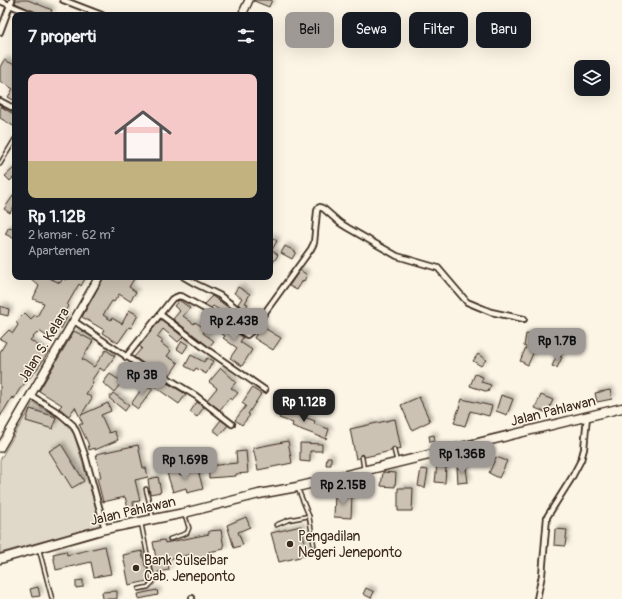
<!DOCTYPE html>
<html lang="id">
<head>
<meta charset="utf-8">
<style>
  body { margin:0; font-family:Pangolin,sans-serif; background:#242831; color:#f1f3f6; height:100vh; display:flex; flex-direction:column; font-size:15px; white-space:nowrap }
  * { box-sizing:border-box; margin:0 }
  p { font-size:13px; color:#9ea1a6 }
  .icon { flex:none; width:22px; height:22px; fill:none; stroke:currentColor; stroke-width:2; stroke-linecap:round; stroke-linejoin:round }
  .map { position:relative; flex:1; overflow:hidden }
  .drawer { position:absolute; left:12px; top:12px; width:261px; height:268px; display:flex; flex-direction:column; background:#171b24; border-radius:8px; box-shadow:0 4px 16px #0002 }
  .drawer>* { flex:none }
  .banner { position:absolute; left:285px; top:12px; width:277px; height:36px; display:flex; gap:8px }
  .buttons { position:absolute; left:574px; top:60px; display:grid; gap:8px }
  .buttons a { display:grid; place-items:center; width:36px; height:36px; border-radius:8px; background:#171b24; box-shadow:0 4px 16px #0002; font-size:20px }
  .price { position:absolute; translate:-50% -34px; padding:0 9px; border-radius:8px; background:#9f9995; color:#111; font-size:13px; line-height:26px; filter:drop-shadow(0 1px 2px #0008) }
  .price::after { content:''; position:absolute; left:50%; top:24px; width:12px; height:9px; margin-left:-6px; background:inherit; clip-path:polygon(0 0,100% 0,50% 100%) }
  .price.current { background:#222; color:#fff }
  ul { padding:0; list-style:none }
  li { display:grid; align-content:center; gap:8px; height:212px; padding:0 16px }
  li+li { border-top:1px solid #363941 }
  li span { display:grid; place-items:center; height:124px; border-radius:8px; color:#555 }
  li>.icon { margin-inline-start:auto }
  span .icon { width:72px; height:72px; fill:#fffc; stroke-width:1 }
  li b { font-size:17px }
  h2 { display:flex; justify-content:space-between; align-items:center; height:48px; padding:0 16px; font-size:17px }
  .tag { padding:0 14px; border-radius:8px; background:#171b24; box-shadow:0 4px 16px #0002; font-size:14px; line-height:36px }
  .tag.current { background:#9f9995; color:#111 }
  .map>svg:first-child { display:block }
</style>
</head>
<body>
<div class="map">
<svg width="622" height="599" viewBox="0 0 622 599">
  <defs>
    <filter id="shadow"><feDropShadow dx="3" dy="-3" stdDeviation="2" flood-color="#0004"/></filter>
  </defs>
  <rect width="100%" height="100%" fill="#fcf5e5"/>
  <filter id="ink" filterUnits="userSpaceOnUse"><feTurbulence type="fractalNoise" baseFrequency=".025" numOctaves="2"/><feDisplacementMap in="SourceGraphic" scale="8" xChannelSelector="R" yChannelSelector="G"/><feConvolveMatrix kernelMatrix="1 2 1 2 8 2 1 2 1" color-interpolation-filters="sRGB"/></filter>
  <g filter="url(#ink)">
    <path fill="#e0d8c8" stroke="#8e8173" d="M33,403L62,419L74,434L101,525L0,553V460Z"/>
    <g fill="#ccc2b3" stroke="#3b2a1e" filter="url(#shadow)">
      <path d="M16,0H28L52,10L50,15H38L35,12L15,3Z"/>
      <path d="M254,0H272L269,7L254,1Z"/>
      <path d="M4,60L15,65V101L8,97L13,89L0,81V67Z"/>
      <path d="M0,106L15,115V127L0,118Z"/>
      <path d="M15,167V176L10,181L5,176Z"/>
      <path d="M15,193V205L10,213L4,209Z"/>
      <path d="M9,227L15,229V239L5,234Z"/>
      <path d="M270,236L277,241L272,250L278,255L270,267Z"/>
      <path d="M285,246L296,252L292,259L281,253Z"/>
      <path d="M300,270L307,275L304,281L303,280L297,290L289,286Z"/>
      <path d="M29,277H47L60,283L63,278L66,280L67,277H86L81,286L79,284L67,305L68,306L63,315L67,317L61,329L59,328L52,340L39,331L30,340L48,353L37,369L19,390L14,399L12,397L0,417V352L6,342L0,339L9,330L13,333L18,325L16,322L25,313L31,319L35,315L37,317L44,303L33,299L39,286Z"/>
      <path d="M104,277H131L134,279L129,287L136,292L130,301L119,294L114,302L112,301L103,315L111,320L112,318L122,324L129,310L138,315L131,328L129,327L118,343L102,333L104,330L82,317Z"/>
      <path d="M238,287L250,294L245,303L248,304L245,310L238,304L242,298L234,293Z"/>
      <path d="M212,296L238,314L233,321L220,313L221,311L213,306L211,308L204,304Z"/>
      <path d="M179,300L190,308L183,316L194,324L195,322L206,329L203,333L214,341L209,347L173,319L180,311L174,306Z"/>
      <path d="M0,306L9,309L8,316L0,314Z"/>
      <path d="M161,319L183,337L178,342L163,329L157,337L163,341L161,343L171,351L167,356L178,363L170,375L156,367L154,370H153L134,357L142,348L139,346Z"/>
      <path d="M216,319L243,337L240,342L252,350L242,366L230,358L237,348L223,338L225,336L211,326Z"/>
      <path d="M261,326L281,338L273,350L254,338Z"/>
      <path d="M74,331L93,341L82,359L94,367L106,350L115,356L104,371L100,368L91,381L93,382L86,394L92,398L81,415L108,403L111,411L101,415L109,433L114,431L118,440L95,450V448L89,450L88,443L79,424H83L75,407L69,416L59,408L62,405L39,391Z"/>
      <path d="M526,334L536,335L534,351L528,365L520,361L526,347L524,346Z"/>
      <path d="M182,341L188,345L183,353L177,349Z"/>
      <path d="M478,354L486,360L481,366L473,361Z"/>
      <path d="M191,355L204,362L207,358L213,361L206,374L196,368L194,371L185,366Z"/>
      <path d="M557,355L562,357L557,368L552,366Z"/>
      <path d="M221,368L236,382L231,388L238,393L232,400L229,398L220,410L207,400L217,388L209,382Z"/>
      <path d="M110,374L122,382L114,392L103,383Z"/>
      <path d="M475,374L483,377L481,382L491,385L488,392L470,386Z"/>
      <path d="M160,379L186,394L179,404L155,387Z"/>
      <path d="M145,384L153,389L138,409L131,404Z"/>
      <path d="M252,388L261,394L248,414L250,415L242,425L235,420L246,406L242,403Z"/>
      <path d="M610,390L612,399L597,402L595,393Z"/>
      <path d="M113,393L129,405L125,411L109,398Z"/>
      <path d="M501,395L513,399L507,415L496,411Z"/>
      <path d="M541,395L553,400L547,413L535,408Z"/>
      <path d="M419,397L430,421L412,430L401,405Z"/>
      <path d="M462,399L492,406L489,416L470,411L465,426L454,423Z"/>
      <path d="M197,402L204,407L197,417L190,412Z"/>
      <path d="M284,406L291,409L290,412L315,421L314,424L329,429L326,439L292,426L293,423L279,418Z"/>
      <path d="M30,409L56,417L53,429L26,421Z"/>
      <path d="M395,419L401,449L397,450L394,447L392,448L391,451L365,457L361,454L359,458L356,459L350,429Z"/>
      <path d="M221,420L228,425L220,435L213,430Z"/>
      <path d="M434,435L435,441L430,442L429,436Z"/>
      <path d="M288,441L292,463L258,470L253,448Z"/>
      <path d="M300,443L322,444V451H310V462L300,461Z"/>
      <path d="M61,444L84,481L72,488L49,451Z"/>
      <path d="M138,445L143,468H146L148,477L135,480L140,501L133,502L134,510L129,512L125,497L103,502L97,478H101L96,454Z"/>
      <path d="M490,450L493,457L478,462L476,455Z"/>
      <path d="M246,451L248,473L236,474V476L209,478L208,466L237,463L236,452Z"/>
      <path d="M327,457H331V465H326Z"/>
      <path d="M496,457L507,461L499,478L489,473Z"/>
      <path d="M437,464L446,465L445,483L435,482Z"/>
      <path d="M457,468H466L468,482L458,483Z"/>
      <path d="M421,469L428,470L425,488L418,486Z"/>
      <path d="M178,470L180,475L198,470L203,489L187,493L186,488L173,492L167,473Z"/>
      <path d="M383,472L396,473L395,487L381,486Z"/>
      <path d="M158,477L161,492L150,494L148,479Z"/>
      <path d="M398,488H413L412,511H398Z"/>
      <path d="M335,495H352L351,518L334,517Z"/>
      <path d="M246,517L250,527L238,532L243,545L234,548L227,525Z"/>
      <path d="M301,526L308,555L279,562L271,533Z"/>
      <path d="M555,529L567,530L565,546L554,545Z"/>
      <path d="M221,530L224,549L208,552L209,560L194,563L192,554L167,559L169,570L158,572V574L154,575L152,565L157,564L153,542L164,540L165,543L209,534V531Z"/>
      <path d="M105,546L111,574L94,577L91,562L56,570L53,554L66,551L67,555Z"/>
      <path d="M142,551L145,566H147L149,576H147L148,581L129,585L123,555Z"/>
      <path d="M83,580V587L76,588V581Z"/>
      <path d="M38,587L40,596L32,597L30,589Z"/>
      <path d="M366,588L374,592L371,598L363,594Z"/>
      <path d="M157,590L158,595L139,599L138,594Z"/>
      <path d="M117,591V599H103L102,592Z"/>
    </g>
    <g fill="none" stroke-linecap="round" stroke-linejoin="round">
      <defs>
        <g id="lane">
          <path d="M0,164L15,139"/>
          <path d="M394,450L397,462"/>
          <path d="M362,457L364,470"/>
          <path d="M146,489L153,518"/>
          <path d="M309,516L314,546"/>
          <path d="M276,525L288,520L309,516L298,489"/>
          <path d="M170,539L187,533L189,528L185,515"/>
          <path d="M39,549L52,599"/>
          <path d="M139,589L148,587L153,582L141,523"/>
        </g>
        <g id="street">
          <path d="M63,0L102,15"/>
          <path d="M0,1L34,15"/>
          <path d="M0,32L12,0"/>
          <path d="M0,101L15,109"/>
          <path d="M184,277L196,284L219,295L255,322H258L311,249L314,243L317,211L318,208L320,207L324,209L340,223L348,228L397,256L438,268L467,302L491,312L524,319"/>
          <path d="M161,315L206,349L265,390"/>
          <path d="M74,321L151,373L164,376L196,396L232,424"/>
          <path d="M126,357L172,299L179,296L183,297L225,320L247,335L252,331L258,322"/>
          <path d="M30,395L59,413L73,425L77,433L85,455L105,529"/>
          <path d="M192,599V598"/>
          <path d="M537,599L542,575L547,517L571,479L581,460L584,449L587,416"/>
        </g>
        <g id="primary">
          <path d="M242,15L249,0"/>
          <path d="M0,448L99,277"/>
        </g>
        <path id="highway" d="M0,559L105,529L184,513L259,494L297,487L622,408"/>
      </defs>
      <use href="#lane" stroke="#3b2a1e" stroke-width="5.5"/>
      <use href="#street" stroke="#3b2a1e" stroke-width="8"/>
      <use href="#primary" stroke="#3b2a1e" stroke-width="10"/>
      <use href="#highway" stroke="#3b2a1e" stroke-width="11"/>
      <use href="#lane" stroke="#fcf5e5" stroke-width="2.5"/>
      <use href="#street" stroke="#fcf5e5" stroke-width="4.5"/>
      <use href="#primary" stroke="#fcf5e5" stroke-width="7"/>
      <use href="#highway" stroke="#fcf5e5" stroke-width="8"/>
    </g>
  </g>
  <g fill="#3b2a1e" stroke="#fcf5e5" stroke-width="1.5">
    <circle cx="290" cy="544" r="4"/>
    <circle cx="136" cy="568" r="4"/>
  </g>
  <g text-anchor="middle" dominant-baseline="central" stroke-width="3" stroke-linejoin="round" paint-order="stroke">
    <g font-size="14" fill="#3b2a1e" stroke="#fcf5e5">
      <text transform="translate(44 345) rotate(-59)">Jalan S. Kelara</text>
      <text transform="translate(553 411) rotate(-14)">Jalan Pahlawan</text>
      <text transform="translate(133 511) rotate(-13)">Jalan Pahlawan</text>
    </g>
    <g font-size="14" fill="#3b2a1e" stroke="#fcf5e5" text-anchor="start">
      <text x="298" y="536">Pengadilan<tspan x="298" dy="16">Negeri Jeneponto</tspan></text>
      <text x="144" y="560">Bank Sulselbar<tspan x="144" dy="16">Cab. Jeneponto</tspan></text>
    </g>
  </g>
</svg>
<div class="buttons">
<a><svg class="icon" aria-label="layers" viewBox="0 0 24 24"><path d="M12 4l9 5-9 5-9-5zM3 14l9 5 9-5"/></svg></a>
</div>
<b class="price" style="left:234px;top:342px">Rp 2.43B</b>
<b class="price" style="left:557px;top:362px">Rp 1.7B</b>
<b class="price" style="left:142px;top:396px">Rp 3B</b>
<b class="price current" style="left:304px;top:423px">Rp 1.12B</b>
<b class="price" style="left:462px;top:475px">Rp 1.36B</b>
<b class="price" style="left:185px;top:481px">Rp 1.69B</b>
<b class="price" style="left:343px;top:506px">Rp 2.15B</b>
<div class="banner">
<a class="tag current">Beli</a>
<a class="tag">Sewa</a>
<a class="tag">Filter</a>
<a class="tag">Baru</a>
</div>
<section class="drawer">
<h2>7 properti<svg class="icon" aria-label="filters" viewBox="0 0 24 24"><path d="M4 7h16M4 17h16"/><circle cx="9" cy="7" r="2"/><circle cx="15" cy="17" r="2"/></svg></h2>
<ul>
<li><span style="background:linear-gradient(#f6c9c9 70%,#c2b280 0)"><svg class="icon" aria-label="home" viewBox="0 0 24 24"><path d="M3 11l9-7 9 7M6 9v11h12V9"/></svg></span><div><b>Rp 1.12B</b><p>2 kamar · 62 m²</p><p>Apartemen</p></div></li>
</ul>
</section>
</div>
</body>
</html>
